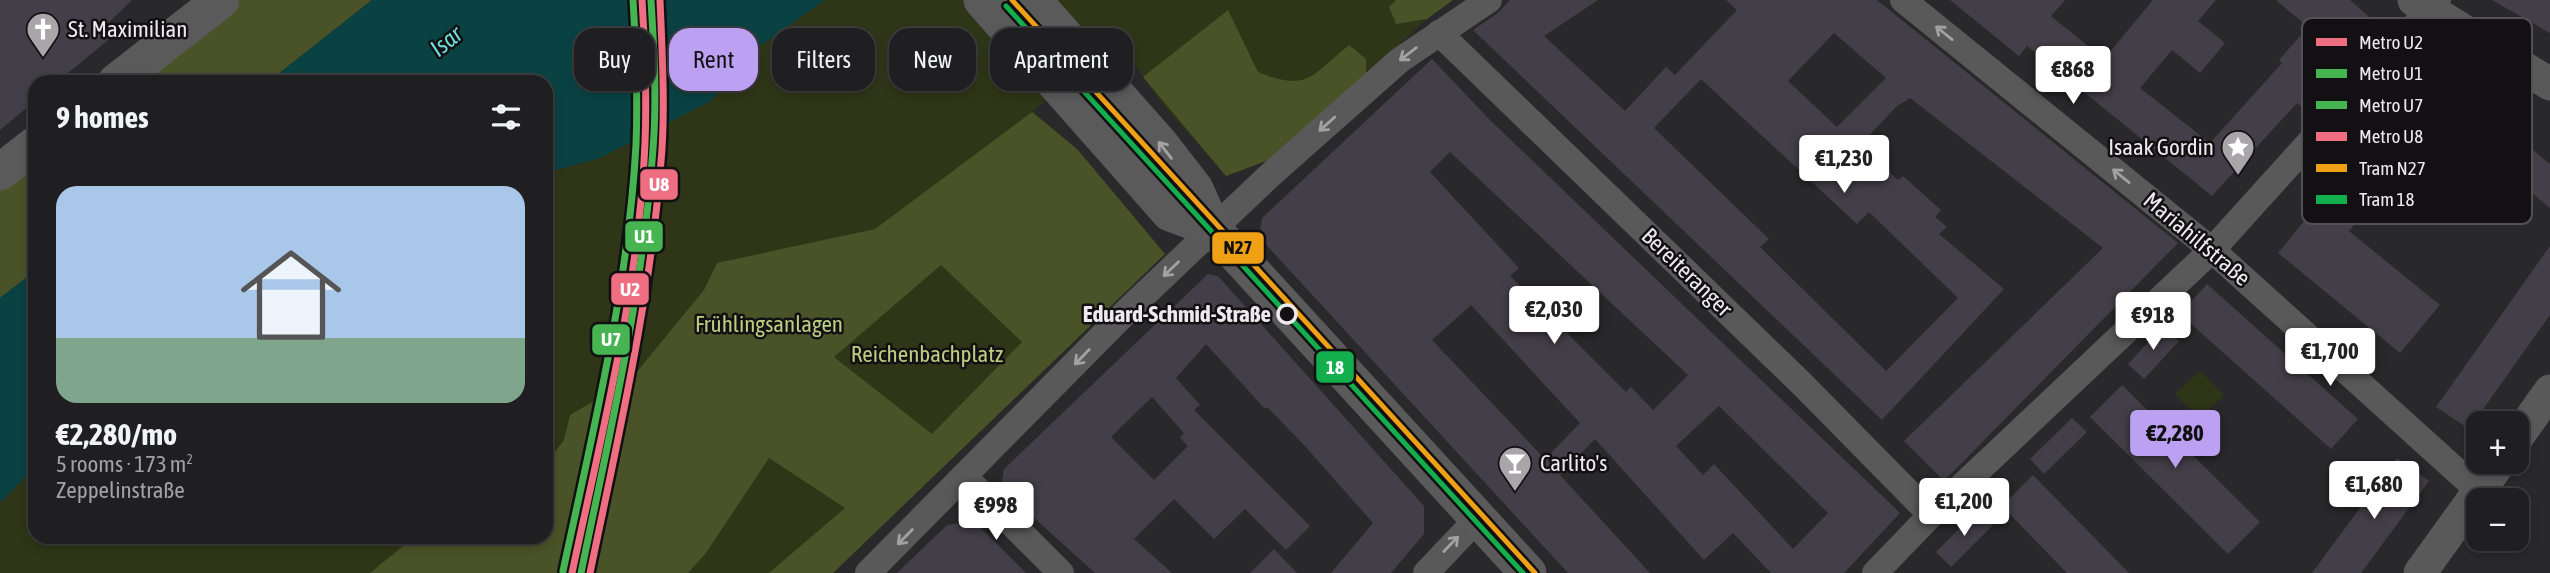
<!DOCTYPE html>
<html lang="en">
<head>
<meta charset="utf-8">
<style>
  body { margin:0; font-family:"Asap Condensed",sans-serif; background:#272729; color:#f1f3f6; height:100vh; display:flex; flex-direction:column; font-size:26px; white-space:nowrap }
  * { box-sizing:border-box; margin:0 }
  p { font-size:23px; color:#a1a2a5 }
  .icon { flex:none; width:38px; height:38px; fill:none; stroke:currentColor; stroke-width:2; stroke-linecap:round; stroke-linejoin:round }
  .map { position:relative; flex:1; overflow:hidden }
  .sheet { position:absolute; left:28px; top:75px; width:525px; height:469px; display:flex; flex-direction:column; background:#1f1e20; border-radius:21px; box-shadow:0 4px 10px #0003,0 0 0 2px #3c3c3e }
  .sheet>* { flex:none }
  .hud { position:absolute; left:574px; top:28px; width:665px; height:63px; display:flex; gap:14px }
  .tools { position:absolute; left:2466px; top:411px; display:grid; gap:14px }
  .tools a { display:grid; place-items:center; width:63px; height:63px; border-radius:14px; background:#1f1e20; box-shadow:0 4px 10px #0003,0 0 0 2px #3c3c3e; font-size:35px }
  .price { position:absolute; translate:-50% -60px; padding:0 16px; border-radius:7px; background:#fff; color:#222; font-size:23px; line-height:46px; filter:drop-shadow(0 2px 4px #0008) }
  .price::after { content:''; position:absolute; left:50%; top:42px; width:21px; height:16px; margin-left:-10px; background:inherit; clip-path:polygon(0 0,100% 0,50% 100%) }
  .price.active { background:#bca0f2; color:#111 }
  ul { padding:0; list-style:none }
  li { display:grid; align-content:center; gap:14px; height:371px; padding:0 28px }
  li+li { border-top:2px solid #3c3c3e }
  li span { display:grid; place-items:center; height:217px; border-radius:21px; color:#555 }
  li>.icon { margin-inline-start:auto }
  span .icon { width:126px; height:126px; fill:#fffc; stroke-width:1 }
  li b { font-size:30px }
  h2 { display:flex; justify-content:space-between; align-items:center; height:84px; padding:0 28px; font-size:30px }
  .chip { padding:0 24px; border-radius:21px; background:#1f1e20; box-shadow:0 4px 10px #0003,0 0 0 2px #3c3c3e; font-size:24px; line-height:63px }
  .chip.active { background:#bca0f2; color:#111 }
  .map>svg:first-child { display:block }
</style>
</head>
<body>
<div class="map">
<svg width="2550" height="573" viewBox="0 0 2550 573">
  <rect width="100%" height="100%" fill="#29282a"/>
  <g fill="#2f3517">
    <path d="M825,0H1453L1427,19L1274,158L1226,176L1162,103L1117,41L1033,111L1078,150L1165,254L833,573H0V503L35,467V537H546V173L600,158L746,67L757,48Z"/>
    <path d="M2200,371L2224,395L2199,419L2175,394Z"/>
  </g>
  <g fill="#4a5228" fill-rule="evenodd">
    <path d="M241,0H372L268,82H136Z"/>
    <path d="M1396,0H1453L1427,19L1396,24L1389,7Z"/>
    <path d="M1228,10L1258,72C1308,92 1311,76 1349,45L1366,59V74L1274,158L1226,176L1143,77Z"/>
    <path d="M1032,112L1078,150L1165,254L833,573H769L845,508L769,458L706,553L688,573H370L414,537H546V463L564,440L570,415L631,379L704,290L717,263L875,229ZM941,265L1022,342L932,434L834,357Z"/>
    <path d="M35,162V271L0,298V189Z"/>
  </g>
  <g fill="#0a4243">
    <path d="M372,0H825L757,48L746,67L709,102L600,158L546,173V82H268Z"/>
    <path d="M35,271V467L0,503V298Z"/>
  </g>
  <g fill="#433f48" fill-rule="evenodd">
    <path d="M0,0H132L105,26L113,36L57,82H35V101L0,130Z"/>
    <path d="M1510,0H1598L1544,36L1625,111L1666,67L1675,75L1737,10L1726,0H1877L2178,243L1944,481L1904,441L2103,248L1910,98L1896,107L1860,145L1898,180L1903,176L1941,210L1935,217L1947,227L1939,234L2004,289L1882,420L1473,30L1498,13ZM1834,33L1886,78L1837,127L1788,81ZM1701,79L1857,224L1869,212L1958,298L1886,371L1760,247L1769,239L1654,128Z"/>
    <path d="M1950,0H2065L2051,16L2104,59L2153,0H2216L2198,21L2225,43L2200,73L2172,50L2140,88L2210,143L2282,63L2279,60L2308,27L2276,0H2350L2375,22L2302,107L2297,103L2212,196L2027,46L2019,56Z"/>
    <path d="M2492,0H2550V33Z"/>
    <path d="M1432,59L1489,119L1900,513L1844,573H1771L1733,533L1704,560L1595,439L1560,475L1650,573H1568L1259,237L1262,218ZM1450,152L1688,375L1653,410L1631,387L1626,392L1510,276L1519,268L1430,172ZM1471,305L1580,423L1545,459L1432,340ZM1719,406L1828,513L1793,549L1714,464L1703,475L1676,446Z"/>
    <path d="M2441,74L2550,164V208L2442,119L2349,231L2440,305L2400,353L2278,253L2323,198L2315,191L2390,101L2407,116Z"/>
    <path d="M2550,246V315L2469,429L2436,407Z"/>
    <path d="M1208,274L1218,276L1424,506V534L1391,573H1331L1373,523L1304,445L1267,407L1265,409L1206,344L1176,378L1200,405L1194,410L1310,526L1286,550L1245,509L1214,539L1174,499L1134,539L1172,573H1095L1001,488L1004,469ZM1152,397L1184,433L1180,438L1188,446L1154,480L1111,437Z"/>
    <path d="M2207,284L2358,419L2331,449L2180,314Z"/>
    <path d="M2163,326L2179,341L2144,379L2128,364Z"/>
    <path d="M2122,385L2260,522L2228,554L2090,417Z"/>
    <path d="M2072,418L2087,432L2044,474L2030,459Z"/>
    <path d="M2397,458L2429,481L2361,573H2312Z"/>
    <path d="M2033,475L2129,573H2067L2002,506Z"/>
    <path d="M1978,510L1993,525L1951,567L1936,552Z"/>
    <path d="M974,521L1026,573H897L947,525Z"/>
    <path d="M1274,549L1297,573H1250Z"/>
  </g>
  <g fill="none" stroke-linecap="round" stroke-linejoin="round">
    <g stroke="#5a5959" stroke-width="26">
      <path d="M1903,0L2212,250L2479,491"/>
      <path d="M1439,33L1802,384L1931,515"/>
      <path d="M965,477L1061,573"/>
      <path d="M868,573L1129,309L1268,177L1400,60L1489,0"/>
      <path d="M1426,573L1478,518"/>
      <path d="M1875,573L1931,515L2212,250L2438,0"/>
    </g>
    <g stroke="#5a5959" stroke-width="33">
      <path d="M2414,0L2550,84"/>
      <path d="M2516,439L2550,391"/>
      <path d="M2420,573L2500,462"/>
    </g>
    <g stroke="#5b5a5a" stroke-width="37">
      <path d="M982,0L1170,213L1213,229"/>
      <path d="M1033,0L1161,145L1195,189L1213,229L1528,573"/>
      <path d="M116,82L221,0"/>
      <path d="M0,172L35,145"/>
    </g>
    <defs>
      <path id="tram-1" d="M1012,0L1535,573"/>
      <path id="tram-2" d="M1006,6L1523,573"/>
    </defs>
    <use href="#tram-1" stroke="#121012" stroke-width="10"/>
    <use href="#tram-2" stroke="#121012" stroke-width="10"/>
    <use href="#tram-1" stroke="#f0a014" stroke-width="5"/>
    <use href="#tram-2" stroke="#13ae4d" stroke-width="5"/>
    <defs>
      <path id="metro-1" d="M572,573C602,432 639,288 645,143C647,95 645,48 642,0"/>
      <path id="metro-2" d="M581,573C610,432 643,292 653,149C657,99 654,50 651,0"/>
      <path id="metro-3" d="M563,571C593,431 628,289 636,145C638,96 636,49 633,0"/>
      <path id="metro-4" d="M590,573C619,433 652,292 662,149C665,99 662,50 660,0"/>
    </defs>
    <use href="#metro-1" stroke="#121012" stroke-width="12"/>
    <use href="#metro-2" stroke="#121012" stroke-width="12"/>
    <use href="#metro-3" stroke="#121012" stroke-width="12"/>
    <use href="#metro-4" stroke="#121012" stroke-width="12"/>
    <use href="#metro-1" stroke="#f06e81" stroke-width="7"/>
    <use href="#metro-2" stroke="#46b450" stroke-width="7"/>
    <use href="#metro-3" stroke="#46b450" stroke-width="7"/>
    <use href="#metro-4" stroke="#f06e81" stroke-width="7"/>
  </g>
  <defs><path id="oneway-shaft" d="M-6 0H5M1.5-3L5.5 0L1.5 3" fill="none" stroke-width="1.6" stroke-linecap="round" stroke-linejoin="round" transform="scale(1.75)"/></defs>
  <g stroke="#a3a2a3">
    <use href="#oneway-shaft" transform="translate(1944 33) rotate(-141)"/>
    <use href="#oneway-shaft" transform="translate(1408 54) rotate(143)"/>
    <use href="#oneway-shaft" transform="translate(1327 124) rotate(138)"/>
    <use href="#oneway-shaft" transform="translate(2121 176) rotate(-141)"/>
    <use href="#oneway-shaft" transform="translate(1171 269) rotate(136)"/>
    <use href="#oneway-shaft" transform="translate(1082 357) rotate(134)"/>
    <use href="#oneway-shaft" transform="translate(905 537) rotate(135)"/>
    <use href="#oneway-shaft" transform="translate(1451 544) rotate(-46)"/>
  </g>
  <use stroke="#a4a2a4" href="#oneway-shaft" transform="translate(1165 150) rotate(-128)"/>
  <defs>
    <symbol id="church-pin" viewBox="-11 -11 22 30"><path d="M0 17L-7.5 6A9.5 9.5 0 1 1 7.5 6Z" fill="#a8a6a9" stroke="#121012"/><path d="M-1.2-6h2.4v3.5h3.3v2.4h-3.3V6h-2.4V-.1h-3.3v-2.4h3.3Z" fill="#fff"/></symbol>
    <symbol id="sight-pin" viewBox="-11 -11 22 30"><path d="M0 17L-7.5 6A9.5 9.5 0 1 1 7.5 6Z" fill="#a8a6a9" stroke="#121012"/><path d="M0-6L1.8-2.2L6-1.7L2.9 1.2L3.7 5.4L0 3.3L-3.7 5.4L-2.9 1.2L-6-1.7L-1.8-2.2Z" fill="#fff"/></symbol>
    <symbol id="bar-pin" viewBox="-11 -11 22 30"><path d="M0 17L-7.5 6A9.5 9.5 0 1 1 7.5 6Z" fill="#a8a6a9" stroke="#121012"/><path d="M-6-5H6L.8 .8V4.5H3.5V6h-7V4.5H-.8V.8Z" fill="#fff"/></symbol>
  </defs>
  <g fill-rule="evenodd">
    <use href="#church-pin" x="24" y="10" width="38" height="52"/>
    <use href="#sight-pin" x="2219" y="128" width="38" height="52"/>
    <use href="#bar-pin" x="1496" y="444" width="38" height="52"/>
  </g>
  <circle fill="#121012" stroke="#eceaed" stroke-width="3.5" cx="1287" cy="314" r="9"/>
  <g text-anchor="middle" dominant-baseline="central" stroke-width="5" stroke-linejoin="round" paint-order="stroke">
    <g font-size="23" fill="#eceaed" stroke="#121012" text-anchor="start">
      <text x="68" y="29">St. Maximilian</text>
      <text x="2214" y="147" text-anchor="end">Isaak Gordin</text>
      <text x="1540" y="463">Carlito's</text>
    </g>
    <g font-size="23" fill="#eceaed" stroke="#121012">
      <text transform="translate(2197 239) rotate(40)">Mariahilfstraße</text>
      <text transform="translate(1687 272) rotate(44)">Bereiteranger</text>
    </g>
    <g font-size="23" font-weight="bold" fill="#eceaed" stroke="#121012" text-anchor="end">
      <text x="1271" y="314">Eduard-Schmid-Straße</text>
    </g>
    <g font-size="23" fill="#bdcd80" stroke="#121012">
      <text x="769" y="324">Frühlingsanlagen</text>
      <text x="927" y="354">Reichenbachplatz</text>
    </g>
    <g font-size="24" font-style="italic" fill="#6ddddd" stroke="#121012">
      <text transform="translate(446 41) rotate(-39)">Isar</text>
    </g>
  </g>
  <rect x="2302" y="18" width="230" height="206" rx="10" fill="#121012" stroke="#535154" stroke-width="2"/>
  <rect x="2316" y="38" width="31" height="8" fill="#f06e81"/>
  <rect x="2316" y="69" width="31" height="9" fill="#46b450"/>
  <rect x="2316" y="101" width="31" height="8" fill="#46b450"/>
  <rect x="2316" y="132" width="31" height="9" fill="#f06e81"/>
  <rect x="2316" y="164" width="31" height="8" fill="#f0a014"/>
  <rect x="2316" y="195" width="31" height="9" fill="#13ae4d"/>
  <g font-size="19" fill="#eceaed">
    <text x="2359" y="49">Metro U2</text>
    <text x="2359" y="80">Metro U1</text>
    <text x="2359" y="112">Metro U7</text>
    <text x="2359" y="143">Metro U8</text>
    <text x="2359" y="175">Tram N27</text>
    <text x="2359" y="206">Tram 18</text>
  </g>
  <g stroke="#121012" stroke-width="2.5">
    <rect x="639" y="168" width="40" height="33" rx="7" fill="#f06e81"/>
    <rect x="624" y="220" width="40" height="33" rx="7" fill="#46b450"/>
    <rect x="1211" y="231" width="54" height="34" rx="7" fill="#f0a014"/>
    <rect x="610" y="272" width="40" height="34" rx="7" fill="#f06e81"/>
    <rect x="591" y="323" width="40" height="33" rx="7" fill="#46b450"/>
    <rect x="1315" y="350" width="40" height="34" rx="7" fill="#13ae4d"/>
  </g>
  <g font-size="19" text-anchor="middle" font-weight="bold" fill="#fff">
    <text x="659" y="191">U8</text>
    <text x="644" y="243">U1</text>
    <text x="630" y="296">U2</text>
    <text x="611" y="346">U7</text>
    <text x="1335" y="374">18</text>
  </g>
  <g font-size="19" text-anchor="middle" font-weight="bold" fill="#111">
    <text x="1238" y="254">N27</text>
  </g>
</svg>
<div class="tools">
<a>+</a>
<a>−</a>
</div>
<b class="price" style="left:2073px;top:106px">€868</b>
<b class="price" style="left:1844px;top:195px">€1,230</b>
<b class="price" style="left:1554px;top:346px">€2,030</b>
<b class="price" style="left:2153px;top:352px">€918</b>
<b class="price" style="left:2330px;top:388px">€1,700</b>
<b class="price active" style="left:2175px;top:470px">€2,280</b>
<b class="price" style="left:2374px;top:521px">€1,680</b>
<b class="price" style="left:1964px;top:538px">€1,200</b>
<b class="price" style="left:996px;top:542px">€998</b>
<div class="hud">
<a class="chip">Buy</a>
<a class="chip active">Rent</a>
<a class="chip">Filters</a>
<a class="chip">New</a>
<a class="chip">Apartment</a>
</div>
<section class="sheet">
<h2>9 homes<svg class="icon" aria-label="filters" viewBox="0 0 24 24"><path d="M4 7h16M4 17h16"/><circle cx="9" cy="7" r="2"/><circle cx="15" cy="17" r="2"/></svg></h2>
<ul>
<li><span style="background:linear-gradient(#a9c7e8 70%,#7fa58c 0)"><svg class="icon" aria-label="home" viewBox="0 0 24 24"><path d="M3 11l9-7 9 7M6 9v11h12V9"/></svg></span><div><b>€2,280/mo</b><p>5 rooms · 173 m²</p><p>Zeppelinstraße</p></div></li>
</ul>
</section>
</div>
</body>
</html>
